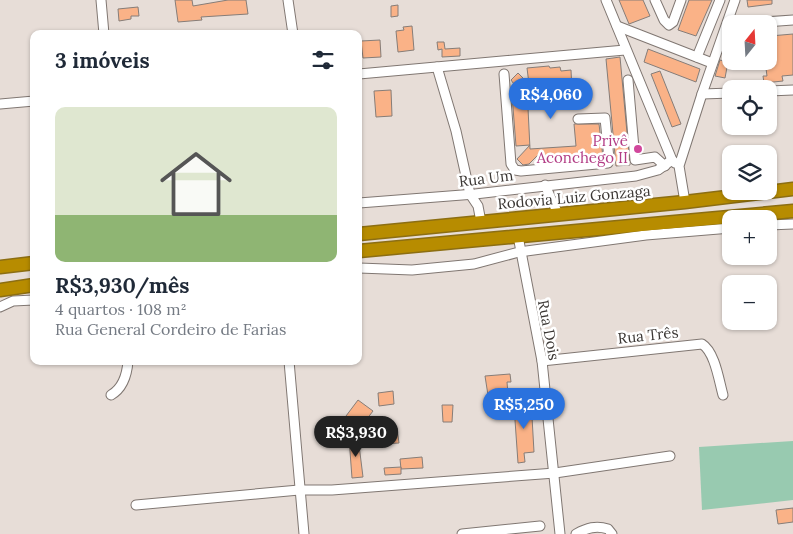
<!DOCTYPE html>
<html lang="pt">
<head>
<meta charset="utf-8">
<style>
  body { margin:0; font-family:Lora,serif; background:#f6f6f7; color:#1f2937; height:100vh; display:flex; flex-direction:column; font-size:19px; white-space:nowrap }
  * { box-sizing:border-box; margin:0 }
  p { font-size:16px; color:#747a83 }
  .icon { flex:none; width:28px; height:28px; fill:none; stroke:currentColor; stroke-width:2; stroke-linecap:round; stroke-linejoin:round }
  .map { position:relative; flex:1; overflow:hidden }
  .panel { position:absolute; left:30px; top:30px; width:332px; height:335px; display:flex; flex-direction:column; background:#fff; border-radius:10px; box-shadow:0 1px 4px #0004 }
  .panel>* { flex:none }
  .needle { width:32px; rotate:18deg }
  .controls { position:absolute; left:722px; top:15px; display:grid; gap:10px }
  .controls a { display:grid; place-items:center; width:55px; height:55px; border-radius:10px; background:#fff; box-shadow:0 1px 4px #0004; font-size:25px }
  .price { position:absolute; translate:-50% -42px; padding:0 11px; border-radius:18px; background:#2a72de; color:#fff; font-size:16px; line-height:32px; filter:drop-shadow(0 1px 2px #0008) }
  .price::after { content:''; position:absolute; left:50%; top:30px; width:15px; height:11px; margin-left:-8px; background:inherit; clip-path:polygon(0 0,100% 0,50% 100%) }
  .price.active { background:#222; color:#fff }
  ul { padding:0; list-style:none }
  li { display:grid; align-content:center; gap:10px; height:265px; padding:0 25px }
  li span { display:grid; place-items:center; height:155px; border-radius:10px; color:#555 }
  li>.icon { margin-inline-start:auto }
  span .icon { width:90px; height:90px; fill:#fffc; stroke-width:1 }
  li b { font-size:21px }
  h2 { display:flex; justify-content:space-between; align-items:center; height:60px; padding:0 25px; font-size:21px }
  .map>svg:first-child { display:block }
</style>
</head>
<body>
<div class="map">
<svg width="793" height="534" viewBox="0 0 793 534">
  <rect width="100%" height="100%" fill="#e7ddd7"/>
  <path fill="#98cab0" d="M793,441V500L702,510L699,447Z"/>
  <g fill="#fab287" stroke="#867d78">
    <path d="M175,0H192L193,6L228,0H246L248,14L201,17L202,20L178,22Z"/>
    <path d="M619,0H643L650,16L629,24Z"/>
    <path d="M689,0H712L696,36L678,30Z"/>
    <path d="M747,0H772V4L748,7Z"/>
    <path d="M398,5V16L391,17V6Z"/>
    <path d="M138,7L139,16H131V19L119,21L118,9Z"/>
    <path d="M412,26L414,50L398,52L396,31L404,30L403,27Z"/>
    <path d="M793,34V75L782,76L783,81L764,83L763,76H767L765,61H772L770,36Z"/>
    <path d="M380,40L381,57L363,58L361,41Z"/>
    <path d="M437,42H444L445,49L460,48V56L442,57V49L438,50Z"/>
    <path d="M648,49L700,69L696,82L644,62Z"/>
    <path d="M620,57L630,165L616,166L606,59Z"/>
    <path d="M720,60L728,62L725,78L715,76Z"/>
    <path d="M549,66L550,68L560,67L561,71L571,70L572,91L555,92L554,85L527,88L530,149L576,146L574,124H599L603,157L539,163V154L529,164L523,165L517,159L530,145L516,146L512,95L521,94L511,80L518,73L529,84L527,68Z"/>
    <path d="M660,71L681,124L672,127L651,74Z"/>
    <path d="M391,90L392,116L376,117L374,91Z"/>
    <path d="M564,94L571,100L564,107L558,102Z"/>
    <path d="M510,374L511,382H507L509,407L490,408L485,376Z"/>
    <path d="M393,391L394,404L379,406L378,393Z"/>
    <path d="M358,400L373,411L360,428L346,416Z"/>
    <path d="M442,405H453L452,422H443Z"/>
    <path d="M535,405V417H532L534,452L524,453L525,462L518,463L514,406Z"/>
    <path d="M397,428L399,443L382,444L381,429Z"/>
    <path d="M358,437L363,477L352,478L349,438Z"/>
    <path d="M422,457L423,468L401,469L400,459Z"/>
    <path d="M401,467V474L385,475L384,468Z"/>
    <path d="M793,508V522L778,524L776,510Z"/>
  </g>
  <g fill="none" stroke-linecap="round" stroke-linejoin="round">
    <defs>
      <g id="minor">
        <path d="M101,0L104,34"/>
        <path d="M288,0L293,34"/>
        <path d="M606,0L672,160L675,163"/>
        <path d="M655,0L664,20L669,25L673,22L681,0"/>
        <path d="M735,24L793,20"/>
        <path d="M617,26L712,63"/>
        <path d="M697,57L720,0"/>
        <path d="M437,67L456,131L470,194L478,206L481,222"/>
        <path d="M359,74L625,50"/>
        <path d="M504,74L511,164L515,170L521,171L608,163L609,159L605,118L578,119"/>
        <path d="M628,80L635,160L655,157L665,166"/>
        <path d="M769,91L793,90"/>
        <path d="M702,94L731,93"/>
        <path d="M0,104L34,101"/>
        <path d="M545,185L558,214"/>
        <path d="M685,202L679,166L702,94L735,0"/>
        <path d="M359,203L475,194L636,176L658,170L672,160"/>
        <path d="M769,225L793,224"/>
        <path d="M518,236L542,361L560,534"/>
        <path d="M359,268L412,270L474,264L519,252L646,235L731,228"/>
        <path d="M0,307L13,301L34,300"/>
        <path d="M289,361L304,534"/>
        <path d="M542,361L702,344C715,352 719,381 723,395"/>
        <path d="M111,395C123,388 127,375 128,361"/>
        <path d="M136,505L299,490H332L555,473L670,456"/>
        <path d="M462,534L540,526"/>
        <path d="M576,534C587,528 596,525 608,529L612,534"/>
      </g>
      <g id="highway">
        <path d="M359,234L685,202L793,189"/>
        <path d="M359,251L793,211"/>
        <path d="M0,267L34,263"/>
        <path d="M0,290L34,285"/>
      </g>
    </defs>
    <use href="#minor" stroke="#807772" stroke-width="11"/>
    <use href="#highway" stroke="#8c6e12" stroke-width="15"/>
    <use href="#minor" stroke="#fff" stroke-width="9"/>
    <use href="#highway" stroke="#b78c00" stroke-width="12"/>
  </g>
  <circle fill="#d1479c" stroke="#fff" stroke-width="2" cx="638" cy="149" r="5"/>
  <g text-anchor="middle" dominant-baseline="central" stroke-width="5" stroke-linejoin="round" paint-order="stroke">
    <g font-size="15" fill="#b23c85" stroke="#fff" text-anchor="end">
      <text x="628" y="140">Privê<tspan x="628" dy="17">Aconchego II</tspan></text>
    </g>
    <g font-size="15" fill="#3b3734" stroke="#fff">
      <text transform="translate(486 178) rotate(-7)">Rua Um</text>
      <text transform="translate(574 197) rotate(-5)">Rodovia Luiz Gonzaga</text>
      <text transform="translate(549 330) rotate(79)">Rua Dois</text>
      <text transform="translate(648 335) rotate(-6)">Rua Três</text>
    </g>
  </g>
</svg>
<div class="controls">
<a><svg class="needle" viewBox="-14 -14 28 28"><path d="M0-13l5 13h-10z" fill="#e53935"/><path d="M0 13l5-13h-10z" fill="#747a83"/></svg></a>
<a><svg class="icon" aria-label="locate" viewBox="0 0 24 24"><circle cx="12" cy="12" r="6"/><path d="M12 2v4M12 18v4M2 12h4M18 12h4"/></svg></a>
<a><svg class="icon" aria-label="layers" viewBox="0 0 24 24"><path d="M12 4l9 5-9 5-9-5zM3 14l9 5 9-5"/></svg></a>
<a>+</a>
<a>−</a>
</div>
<b class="price" style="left:551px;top:120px">R$4,060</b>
<b class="price" style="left:524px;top:430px">R$5,250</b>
<b class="price active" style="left:356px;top:458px">R$3,930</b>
<section class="panel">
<h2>3 imóveis<svg class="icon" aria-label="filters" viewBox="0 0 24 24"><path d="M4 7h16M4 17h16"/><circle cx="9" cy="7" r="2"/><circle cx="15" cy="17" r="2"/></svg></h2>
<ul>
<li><span style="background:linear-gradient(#dfe7d0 70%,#8fb573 0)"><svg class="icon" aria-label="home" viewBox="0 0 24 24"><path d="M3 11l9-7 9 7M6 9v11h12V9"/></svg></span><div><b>R$3,930/mês</b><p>4 quartos · 108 m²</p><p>Rua General Cordeiro de Farias</p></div></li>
</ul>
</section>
</div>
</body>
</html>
